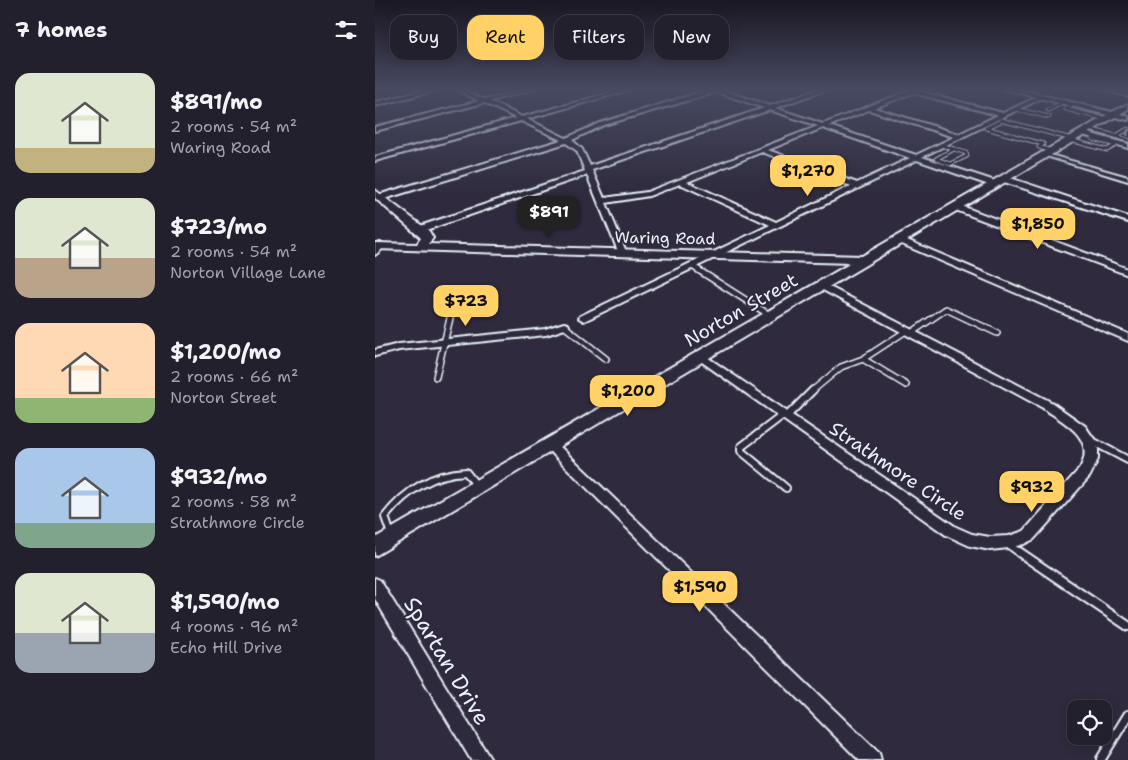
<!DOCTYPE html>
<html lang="en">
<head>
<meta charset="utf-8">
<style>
  body { margin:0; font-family:"Shantell Sans",sans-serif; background:#2b2836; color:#f1f3f6; height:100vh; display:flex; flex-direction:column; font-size:19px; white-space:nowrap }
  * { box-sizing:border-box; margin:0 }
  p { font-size:16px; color:#a3a3aa }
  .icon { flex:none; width:28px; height:28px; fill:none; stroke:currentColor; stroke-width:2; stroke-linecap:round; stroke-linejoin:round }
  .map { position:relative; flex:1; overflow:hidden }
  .drawer { display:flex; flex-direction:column; background:#23202e; width:375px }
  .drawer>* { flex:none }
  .top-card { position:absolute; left:15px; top:15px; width:475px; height:45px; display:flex; gap:10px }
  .controls { position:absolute; left:692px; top:700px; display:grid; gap:10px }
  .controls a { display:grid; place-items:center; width:45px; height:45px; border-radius:10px; background:#23202e; box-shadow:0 2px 12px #0003,0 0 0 1px #403e4a; font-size:25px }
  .price { position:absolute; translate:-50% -42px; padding:0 11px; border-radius:10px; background:#ffd166; color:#111; font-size:16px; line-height:32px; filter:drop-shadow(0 1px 2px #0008) }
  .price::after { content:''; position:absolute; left:50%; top:30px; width:15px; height:11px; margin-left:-8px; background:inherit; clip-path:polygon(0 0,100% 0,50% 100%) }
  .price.current { background:#222; color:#fff }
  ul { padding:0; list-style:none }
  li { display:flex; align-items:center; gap:15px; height:125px; padding:0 15px }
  li span { display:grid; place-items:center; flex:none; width:140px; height:100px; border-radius:15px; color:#555 }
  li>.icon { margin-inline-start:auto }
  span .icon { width:60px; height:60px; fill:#fffc; stroke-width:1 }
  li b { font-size:21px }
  h2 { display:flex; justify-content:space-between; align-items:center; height:60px; padding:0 15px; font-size:21px }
  .tag { padding:0 18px; border-radius:15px; background:#23202e; box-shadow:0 2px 12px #0003,0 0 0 1px #403e4a; font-size:18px; line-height:45px }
  .tag.current { background:#ffd166; color:#111 }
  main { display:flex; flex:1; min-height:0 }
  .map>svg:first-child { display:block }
</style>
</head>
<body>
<main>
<section class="drawer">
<h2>7 homes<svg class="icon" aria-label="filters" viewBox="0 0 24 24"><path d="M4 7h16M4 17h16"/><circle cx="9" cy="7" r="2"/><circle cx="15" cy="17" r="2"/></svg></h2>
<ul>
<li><span style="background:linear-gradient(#dfe7d0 75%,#c2b280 0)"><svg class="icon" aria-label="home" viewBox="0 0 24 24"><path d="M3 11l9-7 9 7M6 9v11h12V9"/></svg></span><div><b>$891/mo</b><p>2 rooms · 54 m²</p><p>Waring Road</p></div></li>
<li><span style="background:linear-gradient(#dfe7d0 60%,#b9a48a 0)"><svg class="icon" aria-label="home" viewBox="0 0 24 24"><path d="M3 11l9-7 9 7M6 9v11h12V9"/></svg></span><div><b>$723/mo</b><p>2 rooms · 54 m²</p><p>Norton Village Lane</p></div></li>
<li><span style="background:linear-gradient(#ffd9b3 75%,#8fb573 0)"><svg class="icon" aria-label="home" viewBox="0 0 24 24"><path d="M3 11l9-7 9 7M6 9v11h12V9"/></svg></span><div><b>$1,200/mo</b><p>2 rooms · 66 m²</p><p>Norton Street</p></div></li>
<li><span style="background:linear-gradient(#a9c7e8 75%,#7fa58c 0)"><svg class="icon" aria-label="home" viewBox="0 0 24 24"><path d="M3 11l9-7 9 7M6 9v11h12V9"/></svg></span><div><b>$932/mo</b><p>2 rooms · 58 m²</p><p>Strathmore Circle</p></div></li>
<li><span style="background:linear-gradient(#dfe7d0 60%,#9aa5b1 0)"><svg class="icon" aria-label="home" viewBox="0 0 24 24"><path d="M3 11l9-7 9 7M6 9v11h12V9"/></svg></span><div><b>$1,590/mo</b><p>4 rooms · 96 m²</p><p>Echo Hill Drive</p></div></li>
</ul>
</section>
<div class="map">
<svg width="753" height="760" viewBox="0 0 753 760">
  <rect width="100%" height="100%" fill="#2f2a3d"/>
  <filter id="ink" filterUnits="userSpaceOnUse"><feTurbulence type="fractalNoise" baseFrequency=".02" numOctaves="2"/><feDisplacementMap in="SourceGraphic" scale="10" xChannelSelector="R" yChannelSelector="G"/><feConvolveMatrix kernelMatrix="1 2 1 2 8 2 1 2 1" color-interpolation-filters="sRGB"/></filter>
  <g filter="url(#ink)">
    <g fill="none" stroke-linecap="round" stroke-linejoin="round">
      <defs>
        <g id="lane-far3">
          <path d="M698,105L691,109L730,119"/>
          <path d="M641,109L674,117"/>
          <path d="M673,110L688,102"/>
          <path d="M626,120L697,139"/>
          <path d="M628,120L611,128L668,144L664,147L676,151"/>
          <path d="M714,129L741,136L753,129"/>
          <path d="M741,136L753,140"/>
          <path d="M695,140L732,150L741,145L718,139"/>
          <path d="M566,145L579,149"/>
          <path d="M579,149L591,153L592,156L575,164L561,159Z"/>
        </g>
        <g id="lane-far2">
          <path d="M317,266L396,316"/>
          <path d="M189,326L231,359"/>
          <path d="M531,331L488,359L531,385"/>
          <path d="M536,333L571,309L622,333"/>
          <path d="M61,377L76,314"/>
          <path d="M437,391L466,367L488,359"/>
        </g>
        <g id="lane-far1">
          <path d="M408,415L366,447V451L411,488"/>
          <path d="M411,417L438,390"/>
          <path d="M715,440L753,460"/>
          <path d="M17,537L10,517C30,491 58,473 91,472L102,486"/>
          <path d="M631,543L645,553"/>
        </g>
        <g id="lane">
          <path d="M644,552L753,626"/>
          <path d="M726,759L753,715"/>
        </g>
        <g id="street">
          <path d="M56,89H66L0,106V102Z"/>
          <path d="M81,89C92,89 102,99 112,99C128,98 143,89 160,89L115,101L147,117L249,89H258L152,119L191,138L225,123L336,89H349L348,90L395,106L445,89H453L400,108L448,124L538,89H546L543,91L628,113L664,96L669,97L547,157L623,182V186H617L542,160L209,321L204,318L205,316L395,225L305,184L274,196L231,203L252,254L251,256H245L212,175L48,231H42V227L210,171L202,151L191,143L9,199H3V195L186,140L146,121L0,161V157L141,118L109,103L0,131V127L104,101ZM342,92L389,108L215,166L207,149L197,140L229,125ZM538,93L623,115L584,134L499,108ZM395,110L443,126L272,192L229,198L217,170ZM494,110L579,137L541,155L454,126ZM448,128L535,158L482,183L393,150ZM387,152L476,186L401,222L312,182Z"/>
          <path d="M728,89L753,92V96L729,90Z"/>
          <path d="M706,131L753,144V148L704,134L703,133Z"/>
          <path d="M668,153L753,177V181L668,155Z"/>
          <path d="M626,177H632L753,217V222L626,181Z"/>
          <path d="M578,205H584L753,269V275L578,209Z"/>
          <path d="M525,237L753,334V341L522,242V238Z"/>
          <path d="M7,243L11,246L0,255V248Z"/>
          <path d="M447,283L676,402L710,426L719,439L723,449V459L715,476L659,539L649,544L634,548L615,550L595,546L571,535L320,357L321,355H329L581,527L597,534L615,537L634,536L649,531L705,468C722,438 689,423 668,408L444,288V284Z"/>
          <path d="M189,323L193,324L194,326L193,328L171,335L24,350L0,356V350L24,344L170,329Z"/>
          <path d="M176,440L180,442L504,753L506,760H484L172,448L170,445L172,442Z"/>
          <path d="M0,578L5,580L116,760H96L0,599Z"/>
        </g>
        <path id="secondary" d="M629,89H642L737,112L753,104V109L745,114L753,116V120L740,117L0,556V538L476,263L0,249V243L42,244L46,238L0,198V190L54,231L58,238L53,244L487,256L732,115Z"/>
      </defs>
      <use href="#lane-far3" stroke="#e8f1f8" stroke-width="5"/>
      <use href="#lane-far2" stroke="#e8f1f8" stroke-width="8"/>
      <use href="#lane-far1" stroke="#e8f1f8" stroke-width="10"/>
      <use href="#lane" stroke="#e8f1f8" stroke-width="12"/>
      <use href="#street" stroke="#e8f1f8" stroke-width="4"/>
      <use href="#secondary" stroke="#e8f1f8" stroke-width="4"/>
      <use href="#lane-far3" stroke="#2f2a3d" stroke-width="3"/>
      <use href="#lane-far2" stroke="#2f2a3d" stroke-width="5"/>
      <use href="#lane-far1" stroke="#2f2a3d" stroke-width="6"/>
      <use href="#lane" stroke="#2f2a3d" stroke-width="8"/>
      <use href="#street" fill="#2f2a3d" fill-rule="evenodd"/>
      <use href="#secondary" fill="#2f2a3d" fill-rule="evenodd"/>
    </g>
    <path fill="#53536c" stroke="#e8f1f8" d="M753,129V136L751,134Z"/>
  </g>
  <linearGradient id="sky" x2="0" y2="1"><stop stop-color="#1a1722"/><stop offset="0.46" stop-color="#474a62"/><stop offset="1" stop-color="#474a62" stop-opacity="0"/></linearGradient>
  <rect width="753" height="195" fill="url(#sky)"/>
  <g text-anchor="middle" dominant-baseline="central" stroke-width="4" stroke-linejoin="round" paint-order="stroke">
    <g font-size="16" fill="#e8f1f8" stroke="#2f2a3d">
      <text transform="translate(290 238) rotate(1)">Waring Road</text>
    </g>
    <g font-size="19" fill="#e8f1f8" stroke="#2f2a3d">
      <text transform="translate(366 310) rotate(-30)">Norton Street</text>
      <text transform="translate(523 471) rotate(34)">Strathmore Circle</text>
    </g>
    <g font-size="22" fill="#e8f1f8" stroke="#2f2a3d">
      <text transform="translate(72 661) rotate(59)">Spartan Drive</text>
    </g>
  </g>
</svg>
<div class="controls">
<a><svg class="icon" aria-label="locate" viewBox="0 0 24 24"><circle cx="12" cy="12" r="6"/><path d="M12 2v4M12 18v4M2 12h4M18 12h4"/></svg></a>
</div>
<b class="price" style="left:433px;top:197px">$1,270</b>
<b class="price current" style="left:174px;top:238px">$891</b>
<b class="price" style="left:663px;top:250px">$1,850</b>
<b class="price" style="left:91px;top:327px">$723</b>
<b class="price" style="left:253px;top:417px">$1,200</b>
<b class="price" style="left:657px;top:513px">$932</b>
<b class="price" style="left:325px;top:613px">$1,590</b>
<div class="top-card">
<a class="tag">Buy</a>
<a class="tag current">Rent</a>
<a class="tag">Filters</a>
<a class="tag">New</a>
</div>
</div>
</main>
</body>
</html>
